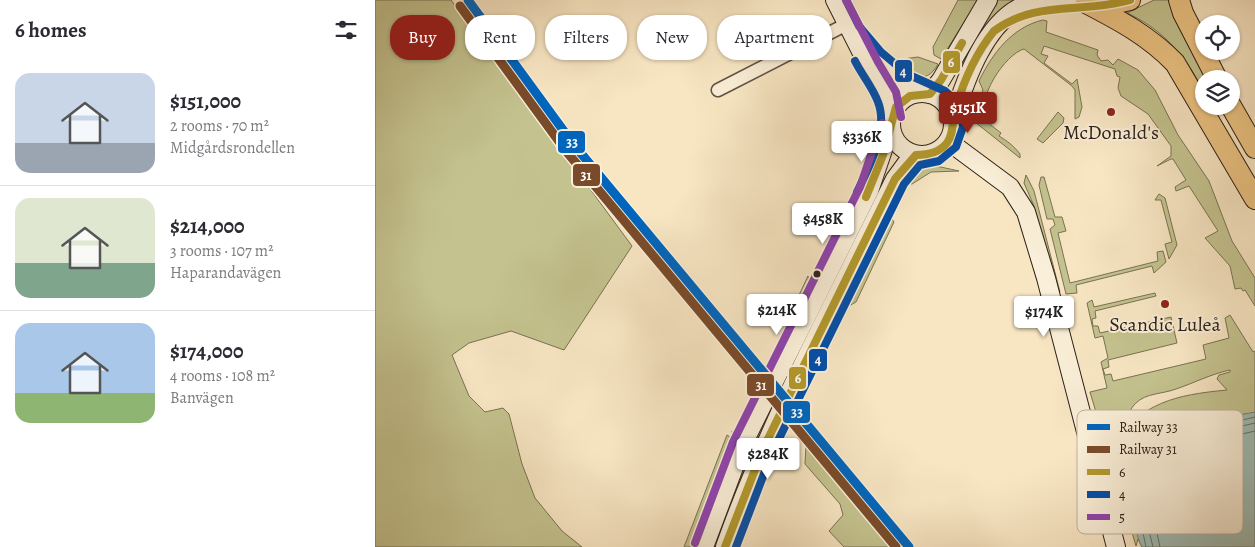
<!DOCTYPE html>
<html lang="en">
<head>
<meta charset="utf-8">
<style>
  body { margin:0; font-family:Alegreya,serif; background:#f7f7f7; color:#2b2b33; height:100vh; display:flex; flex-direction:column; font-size:19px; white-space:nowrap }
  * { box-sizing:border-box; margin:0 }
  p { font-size:16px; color:#7c7c81 }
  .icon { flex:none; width:28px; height:28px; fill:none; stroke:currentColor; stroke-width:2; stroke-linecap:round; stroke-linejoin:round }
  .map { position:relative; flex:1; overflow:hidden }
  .drawer { display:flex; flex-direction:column; background:#fff; width:375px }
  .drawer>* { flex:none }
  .guide { position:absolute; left:15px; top:15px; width:475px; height:45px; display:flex; gap:10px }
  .fabs { position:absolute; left:820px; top:15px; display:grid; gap:10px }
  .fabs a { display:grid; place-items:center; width:45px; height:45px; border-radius:50%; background:#fff; box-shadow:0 1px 4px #0004; font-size:25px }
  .price { position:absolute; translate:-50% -42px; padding:0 11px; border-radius:5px; background:#fff; color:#222; font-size:16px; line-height:32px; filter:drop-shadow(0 1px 2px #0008) }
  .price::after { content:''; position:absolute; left:50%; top:30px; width:15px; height:11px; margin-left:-8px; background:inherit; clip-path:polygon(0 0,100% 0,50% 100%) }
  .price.on { background:#8f2418; color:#fff }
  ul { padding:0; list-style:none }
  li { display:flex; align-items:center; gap:15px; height:125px; padding:0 15px }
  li+li { border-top:1px solid #e1e1e2 }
  li span { display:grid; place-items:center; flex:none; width:140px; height:100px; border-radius:15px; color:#555 }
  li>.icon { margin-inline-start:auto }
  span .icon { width:60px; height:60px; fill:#fffc; stroke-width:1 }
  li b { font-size:21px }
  h2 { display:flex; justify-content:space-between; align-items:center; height:60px; padding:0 15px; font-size:21px }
  .pill { padding:0 18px; border-radius:20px; background:#fff; box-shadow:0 1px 4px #0004; font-size:18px; line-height:45px }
  .pill.on { background:#8f2418; color:#fff }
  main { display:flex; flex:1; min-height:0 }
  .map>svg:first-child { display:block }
</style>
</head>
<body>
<main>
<section class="drawer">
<h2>6 homes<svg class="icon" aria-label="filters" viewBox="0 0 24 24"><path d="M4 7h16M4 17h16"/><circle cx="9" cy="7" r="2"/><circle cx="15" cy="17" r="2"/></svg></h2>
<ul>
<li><span style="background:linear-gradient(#c9d6e8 70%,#9aa5b1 0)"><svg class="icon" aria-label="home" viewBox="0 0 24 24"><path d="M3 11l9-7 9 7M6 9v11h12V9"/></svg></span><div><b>$151,000</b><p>2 rooms · 70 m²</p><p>Midgårdsrondellen</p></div></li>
<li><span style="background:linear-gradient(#dfe7d0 65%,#7fa58c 0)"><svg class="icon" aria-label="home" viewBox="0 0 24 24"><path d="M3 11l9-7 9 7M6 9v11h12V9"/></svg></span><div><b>$214,000</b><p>3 rooms · 107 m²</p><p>Haparandavägen</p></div></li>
<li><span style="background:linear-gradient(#a9c7e8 70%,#8fb573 0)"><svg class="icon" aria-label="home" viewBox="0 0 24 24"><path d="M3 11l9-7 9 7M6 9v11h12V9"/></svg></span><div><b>$174,000</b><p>4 rooms · 108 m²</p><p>Banvägen</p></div></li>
</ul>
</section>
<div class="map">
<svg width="880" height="547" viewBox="0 0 880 547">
  <rect width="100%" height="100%" fill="#f8e6c3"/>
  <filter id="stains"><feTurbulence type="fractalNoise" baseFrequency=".004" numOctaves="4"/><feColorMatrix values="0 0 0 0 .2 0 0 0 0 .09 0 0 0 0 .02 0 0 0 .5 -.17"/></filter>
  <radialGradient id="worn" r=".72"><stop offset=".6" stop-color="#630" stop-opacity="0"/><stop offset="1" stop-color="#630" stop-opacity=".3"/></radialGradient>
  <g fill="#c4c38f" stroke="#787254">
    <path d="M0,0H76L257,246L189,350L136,331L94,343L77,355L94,396L110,412L128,408L134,414L147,464L160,498L187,531L207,547H0Z"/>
    <path d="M583,0H603L566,59L559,55L558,47Z"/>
    <path d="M622,0H638C614,16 602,40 589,65L586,63Z"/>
    <path d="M779,0H796L830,78L823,81C807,51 783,27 752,13Z"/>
    <path d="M668,20L672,21L671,32L723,50L722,55L726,61L733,60L738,65L743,59L763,70L780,90L803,135L834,181L857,241L880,278V306L870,290L868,291L866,288L860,289L855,266L830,238L843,231L814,186L801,191L800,187L811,180L798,159H796L782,166L796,156V146L773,114L746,96L743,88L745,77L742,76L740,69L669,46L666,54L673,56L669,63L697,84L702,79L707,107L704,117L700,119V90L697,86L649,49C630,54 600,100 611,120C614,124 621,129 626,133L624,136C632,141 638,145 645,154V158L600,122V109L608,90L604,81C617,54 637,27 668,20Z"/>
    <path d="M543,57L563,64C551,87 531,76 516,64L528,59Z"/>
    <path d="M683,112L689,118L688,123L668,143L662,139Z"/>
    <path d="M561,166L584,171L556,172L537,184L530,182L541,169Z"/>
    <path d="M651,175L659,191L685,292L678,284L659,206L649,183Z"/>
    <path d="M666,177H669L680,217H687L691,231L683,233L695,283L783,261L782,252L788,251L791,262L779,273L777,266L701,285L702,293L691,294L675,229L680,225L678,219H672L664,185Z"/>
    <path d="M784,194L790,198L802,245L794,259L790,244L797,242L786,200H780Z"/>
    <path d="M517,206L514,215L519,222L481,302L470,308L474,291Z"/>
    <path d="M433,276C438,299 406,352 395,373L393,370L419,306Z"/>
    <path d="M780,293L781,296L720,311L721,318L717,319L718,326H723L725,333L796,317L802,343L733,360L734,367L728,369L730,375L736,374L738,381L831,359L828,345L854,338L850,318L855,315L878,352L880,351V438L767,547L763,539L761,546L744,489L752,472L735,446C768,402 800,395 852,390L842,379L844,375L855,372V370C836,374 819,383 801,389C788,394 771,393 761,403C751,412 744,439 729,439L715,392L732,388L726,362L733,358L728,336L720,338L712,303L717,300L719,307Z"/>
    <path d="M401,396L405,400L342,547H336L378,439Z"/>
    <path d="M368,425L320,547H309L352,435L355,437L353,442H356L361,435L357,434V431L362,433Z"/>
    <path d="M431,445L518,547H469L454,531L468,515L465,504L430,464Z"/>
  </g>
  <path fill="#9ebeb8" stroke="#717f78" d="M880,412V547H767C746,507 776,454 809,429C818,422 866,415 880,412Z"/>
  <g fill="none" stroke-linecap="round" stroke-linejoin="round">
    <g stroke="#666f68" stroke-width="1">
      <path d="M771,547L765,519L770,489L779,468L813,433L880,417"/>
      <path d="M778,547L771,519L776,491L784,472L816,438L880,423"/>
      <path d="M785,547L779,519L783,493L790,476L820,445L880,431"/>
    </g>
    <defs>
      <path id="street" d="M343,90L472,24"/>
      <g id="secondary">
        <path d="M460,0L494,67L512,96L516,119"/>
        <path d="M491,49L526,82L547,93"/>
        <circle cx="547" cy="124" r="31"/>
        <path d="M555,94L566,80L613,0"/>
        <path d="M578,119C590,81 611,18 653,4C669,0 687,1 703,1"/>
        <path d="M573,141L635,187L651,212L671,278L741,547"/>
        <path d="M329,547L367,446L494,191L516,126"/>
        <path d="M350,547C395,419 461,300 520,179L531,164L541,155"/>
      </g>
      <g id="primary">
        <path d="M804,0L808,13L842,79"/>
        <path d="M711,3C744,20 774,36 800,63L880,199"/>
        <path d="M717,4L733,5L755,0"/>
        <path d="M856,106L880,148"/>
      </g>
    </defs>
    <use href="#street" stroke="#605243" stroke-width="15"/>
    <use href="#secondary" stroke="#2d2018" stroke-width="20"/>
    <use href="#primary" stroke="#2d2018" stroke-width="22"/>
    <use href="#street" stroke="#faefd8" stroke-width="12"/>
    <use href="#secondary" stroke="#faefd8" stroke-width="18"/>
    <use href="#primary" stroke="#ecc382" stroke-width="20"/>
    <defs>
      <g id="bus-1">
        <path d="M491,197L508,155L521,107L535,96L555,94L566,80L587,43"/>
        <path d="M350,547L388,449L520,179L541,155C553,155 564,153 572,143C579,134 577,120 580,110C588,83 601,53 619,31C660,0 706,14 755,0"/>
      </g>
      <g id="bus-2">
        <path d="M480,61C487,75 498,88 503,102C514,130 494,167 482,192"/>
        <path d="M361,547L397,453L529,184L545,165L564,161L581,147L588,127L587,113L581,101L570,91L532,74L506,52L484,26L471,0"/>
      </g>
      <g id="bus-3">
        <path d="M471,0L503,62L521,92L526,117"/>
        <path d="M320,543L358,442L485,187L507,123"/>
      </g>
    </defs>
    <use href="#bus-1" stroke="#faefd8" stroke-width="11"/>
    <use href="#bus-2" stroke="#faefd8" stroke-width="11"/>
    <use href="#bus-3" stroke="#faefd8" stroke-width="11"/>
    <use href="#bus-1" stroke="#b2982c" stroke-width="8"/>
    <use href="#bus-2" stroke="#034ea9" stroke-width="8"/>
    <use href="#bus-3" stroke="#8e44ad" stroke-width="8"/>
    <defs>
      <path id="rail-1" d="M93,0L199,145L534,547"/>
      <path id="rail-2" d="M85,6L191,151L521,547"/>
    </defs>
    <use href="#rail-1" stroke="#faefd8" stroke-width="12"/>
    <use href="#rail-2" stroke="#faefd8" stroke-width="12"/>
    <use href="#rail-1" stroke="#0065bd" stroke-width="9"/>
    <use href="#rail-2" stroke="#7a4b2a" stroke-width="9"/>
  </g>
  <g fill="#8f2418" stroke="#faefd8" stroke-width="2">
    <circle cx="736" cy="112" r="5"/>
    <circle cx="790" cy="304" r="5"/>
  </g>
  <circle fill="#2d2018" stroke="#faefd8" stroke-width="2" cx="442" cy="274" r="4.5"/>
  <g text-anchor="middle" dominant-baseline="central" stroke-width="4" stroke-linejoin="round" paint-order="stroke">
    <g font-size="20" fill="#2d2018" stroke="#faefd8">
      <text x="736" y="132">McDonald's</text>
      <text x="790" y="324">Scandic Luleå</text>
    </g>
  </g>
  <rect x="702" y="410" width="166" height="124" rx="8" fill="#faefd8" stroke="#bcb19e" stroke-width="1"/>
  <rect x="712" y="424" width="23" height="6" fill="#0065bd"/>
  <rect x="712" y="446" width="23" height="7" fill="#7a4b2a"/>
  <rect x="712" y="469" width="23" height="6" fill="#b2982c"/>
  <rect x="712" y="491" width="23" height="7" fill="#034ea9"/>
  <rect x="712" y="514" width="23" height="6" fill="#8e44ad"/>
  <g font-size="14" fill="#2d2018">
    <text x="744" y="432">Railway 33</text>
    <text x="744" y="454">Railway 31</text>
    <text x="744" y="477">6</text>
    <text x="744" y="499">4</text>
    <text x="744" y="522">5</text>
  </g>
  <g stroke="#faefd8" stroke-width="2">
    <rect x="567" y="50" width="19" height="24" rx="5" fill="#b2982c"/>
    <rect x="519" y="59" width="19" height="24" rx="5" fill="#034ea9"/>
    <rect x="182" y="130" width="29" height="24" rx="5" fill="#0065bd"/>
    <rect x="197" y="163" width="29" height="24" rx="5" fill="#7a4b2a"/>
    <rect x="433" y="348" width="20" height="24" rx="5" fill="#034ea9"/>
    <rect x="413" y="366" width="19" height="24" rx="5" fill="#b2982c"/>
    <rect x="371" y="373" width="29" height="24" rx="5" fill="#7a4b2a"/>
    <rect x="407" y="400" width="29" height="24" rx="5" fill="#0065bd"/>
  </g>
  <g font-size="14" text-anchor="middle" font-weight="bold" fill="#fff">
    <text x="576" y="67">6</text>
    <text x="528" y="76">4</text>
    <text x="197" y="147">33</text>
    <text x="211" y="180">31</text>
    <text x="443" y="364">4</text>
    <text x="423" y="383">6</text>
    <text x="386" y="390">31</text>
    <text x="422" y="417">33</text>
  </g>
  <rect width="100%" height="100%" filter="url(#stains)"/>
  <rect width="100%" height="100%" fill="url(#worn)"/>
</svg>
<div class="fabs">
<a><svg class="icon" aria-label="locate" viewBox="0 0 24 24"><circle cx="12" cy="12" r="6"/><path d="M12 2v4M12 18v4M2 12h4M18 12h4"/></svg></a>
<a><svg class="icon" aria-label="layers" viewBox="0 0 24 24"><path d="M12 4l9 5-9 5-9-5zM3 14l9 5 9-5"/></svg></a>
</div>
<b class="price on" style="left:593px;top:134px">$151K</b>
<b class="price" style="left:487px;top:163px">$336K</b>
<b class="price" style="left:448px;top:245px">$458K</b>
<b class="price" style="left:402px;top:336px">$214K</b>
<b class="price" style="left:669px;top:338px">$174K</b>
<b class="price" style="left:393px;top:480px">$284K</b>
<div class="guide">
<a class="pill on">Buy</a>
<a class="pill">Rent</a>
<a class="pill">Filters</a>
<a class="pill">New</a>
<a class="pill">Apartment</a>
</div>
</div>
</main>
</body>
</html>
